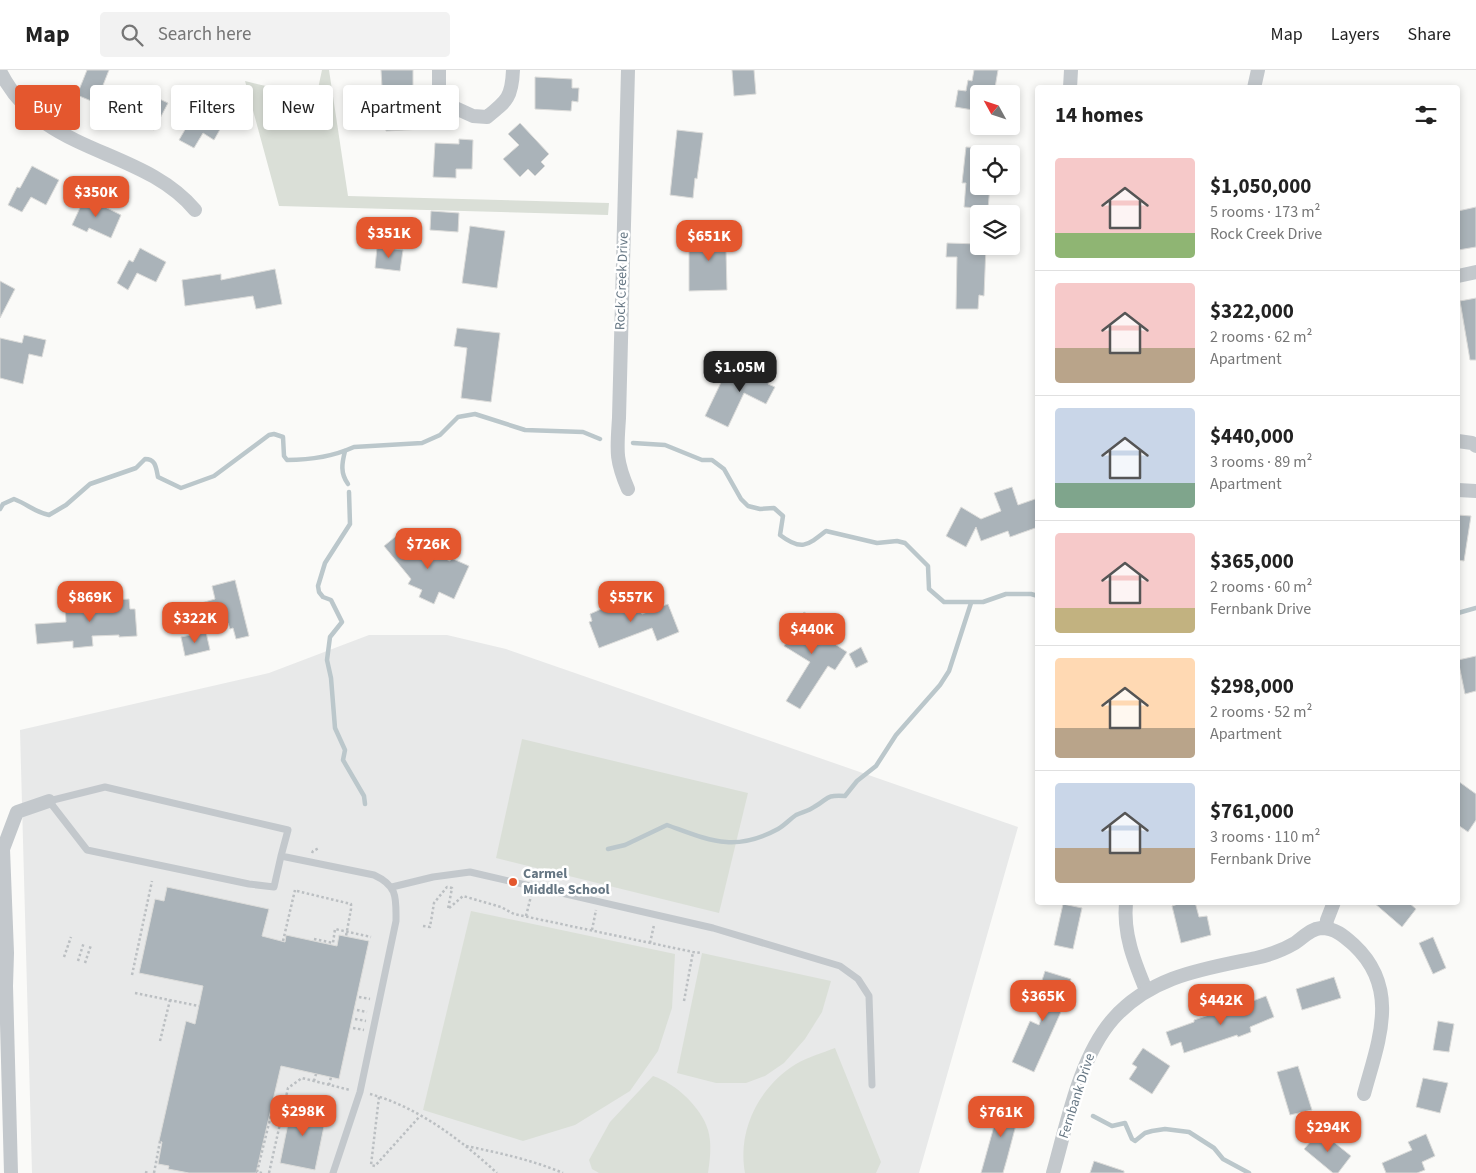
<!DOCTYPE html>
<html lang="en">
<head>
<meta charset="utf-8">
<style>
  body { margin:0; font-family:"Source Sans 3",sans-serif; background:#f2f2f2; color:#222; height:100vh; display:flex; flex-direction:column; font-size:19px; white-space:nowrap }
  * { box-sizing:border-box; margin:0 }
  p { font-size:16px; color:#767676 }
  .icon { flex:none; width:28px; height:28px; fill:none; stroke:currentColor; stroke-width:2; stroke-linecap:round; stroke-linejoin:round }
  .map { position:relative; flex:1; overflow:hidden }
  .panel { position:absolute; left:1035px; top:15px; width:425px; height:820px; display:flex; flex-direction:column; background:#fff; border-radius:5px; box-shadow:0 2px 8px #0003 }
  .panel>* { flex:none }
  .banner { position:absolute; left:15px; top:15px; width:475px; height:45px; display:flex; gap:10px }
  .needle { width:32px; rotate:310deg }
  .tools { position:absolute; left:970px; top:15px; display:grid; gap:10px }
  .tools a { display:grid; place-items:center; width:50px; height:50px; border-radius:5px; background:#fff; box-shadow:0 2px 8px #0003; font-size:25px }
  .price { position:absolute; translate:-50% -42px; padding:0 11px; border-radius:10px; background:#e4572e; color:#fff; font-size:16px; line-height:32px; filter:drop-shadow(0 1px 2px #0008) }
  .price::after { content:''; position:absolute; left:50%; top:30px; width:15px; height:11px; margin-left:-8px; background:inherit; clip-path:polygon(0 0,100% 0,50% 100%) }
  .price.on { background:#222; color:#fff }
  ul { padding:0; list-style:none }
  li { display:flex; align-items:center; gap:15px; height:125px; padding:0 20px }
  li+li { border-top:1px solid #e0e0e0 }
  li span { display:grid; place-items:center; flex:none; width:140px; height:100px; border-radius:5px; color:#555 }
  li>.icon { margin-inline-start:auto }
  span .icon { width:60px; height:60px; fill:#fffc; stroke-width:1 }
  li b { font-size:21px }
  h2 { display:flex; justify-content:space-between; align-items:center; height:60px; padding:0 20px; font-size:21px }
  .tag { padding:0 18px; border-radius:5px; background:#fff; box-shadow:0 2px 8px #0003; font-size:18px; line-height:45px }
  .tag.on { background:#e4572e; color:#fff }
  header { display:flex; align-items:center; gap:30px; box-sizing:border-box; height:70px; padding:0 25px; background:#fff; border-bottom:1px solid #e0e0e0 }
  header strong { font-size:24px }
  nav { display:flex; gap:28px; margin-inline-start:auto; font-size:18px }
  .search { width:350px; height:45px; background:#f2f2f2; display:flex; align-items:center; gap:12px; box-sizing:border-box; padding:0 18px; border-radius:5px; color:#767676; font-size:19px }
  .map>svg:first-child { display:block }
</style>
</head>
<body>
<header>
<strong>Map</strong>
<div class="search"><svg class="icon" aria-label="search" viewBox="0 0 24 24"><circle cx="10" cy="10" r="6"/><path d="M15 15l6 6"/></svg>Search here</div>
<nav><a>Map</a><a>Layers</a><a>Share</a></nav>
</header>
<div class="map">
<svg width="1476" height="1103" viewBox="0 0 1476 1103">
  <rect width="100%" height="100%" fill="#fafaf8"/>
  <path fill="#e8e9e9" d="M369,565H447L506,579L1018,757L919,1103H32L20,660L269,603Z"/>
  <g fill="#dadfd7">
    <path d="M322,0H329L348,126L609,133L608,145L279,136L245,11L316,28Z"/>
    <path d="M522,669L748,723L719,843L496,788Z"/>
    <path d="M471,841L675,884L672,938L658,981L630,1021L575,1055L523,1071L423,1040Z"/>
    <path d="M702,883L831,911L822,942L805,969L784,993L765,1006L746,1013H716L677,1003Z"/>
    <path d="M835,978L881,1092L876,1103H745C737,1060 759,1017 796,994C808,987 822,983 835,978Z"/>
    <path d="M653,1006C675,1013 701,1037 708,1060C712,1074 710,1089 708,1103H599L592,1099L589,1090L610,1052Z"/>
  </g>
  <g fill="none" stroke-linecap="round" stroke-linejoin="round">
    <g stroke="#bbc7cb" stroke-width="4.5">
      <path d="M633,373L665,375L702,390H712L724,399L741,429L748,436L760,439L774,438L783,446L780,465C801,481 807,476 826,461L877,473L897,471L905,473L928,496L929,519L944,532H983L1006,524H1031L1038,526"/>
      <path d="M345,381C342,393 340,403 348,414"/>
      <path d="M349,422L350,454L325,493L318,516L319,522L323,527L331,530L342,552L330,567L327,590L331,608L335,658L345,680L343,690L364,726L365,734"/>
      <path d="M0,439L3,434L14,429C29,435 35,442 49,445L66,435L90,414L136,398L145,389C156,389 156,398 158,407L181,418L214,406L269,365L274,364L283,367L284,386L287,390C309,390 334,386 354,377L422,373L440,365L458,347L475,344L525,360L583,362L600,369"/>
      <path d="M1458,543L1476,538"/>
      <path d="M608,779L625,775L667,755C709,770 734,783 778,759C785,755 790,749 796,745C802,742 809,741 814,737C830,728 824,725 845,726L857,711L876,696L896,665L940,615L949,601L971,533"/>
      <path d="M1093,1046L1112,1056L1125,1053L1132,1069L1135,1071L1145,1063L1152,1061L1165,1059L1189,1062L1214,1078L1223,1089L1249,1103"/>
    </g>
  </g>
  <g fill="#aab3b9" stroke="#dcdcda">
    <path d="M87,0H109L96,33L77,25Z"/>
    <path d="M381,0H413V21H416V28H420L423,59L386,61L385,47H377V35H383Z"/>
    <path d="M732,0H754L756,24L734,26Z"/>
    <path d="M974,0H998L994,24H979V41L955,37L958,20L966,21L968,10L972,11Z"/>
    <path d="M535,7L572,9V18H579L578,32L572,31L571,41L535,39Z"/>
    <path d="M132,16L168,33L154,60L119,43Z"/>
    <path d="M201,32L227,47L214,70L203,63L194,78L179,70Z"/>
    <path d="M520,53L549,84L541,92L545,96L535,106L528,99L520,107L503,89L519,75L508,64Z"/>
    <path d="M677,60L703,63L697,109L695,108L693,128L670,125Z"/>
    <path d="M459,69L473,70L472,99H456V108L433,107L435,73L459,74Z"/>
    <path d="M966,77L979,78V116H990L988,139L964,137L966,113H962Z"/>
    <path d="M32,96L59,110L46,135L31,127L22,142L8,135L17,117L20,118Z"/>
    <path d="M85,127L121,145L111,168L89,158L87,162L72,155Z"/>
    <path d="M1476,137V177L1458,180V141Z"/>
    <path d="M431,141L459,143L458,162L430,160Z"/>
    <path d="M470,156L505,161L497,218L462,213Z"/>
    <path d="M732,165L733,180H726L727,220L689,221V166Z"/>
    <path d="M947,173L979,174V176H986L984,226L979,225L978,239H956L957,187H946Z"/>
    <path d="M377,177L403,180L400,201L375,198Z"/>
    <path d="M140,178L166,192L156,212L137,203L128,220L117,213L129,190L133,192Z"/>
    <path d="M275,199L282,234L256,239L253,226L185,236L182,210L221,204V210Z"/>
    <path d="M0,211L15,219L0,248Z"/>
    <path d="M1476,228V290H1470L1460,231Z"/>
    <path d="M457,258L500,263L491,332L461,328L467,278L454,276Z"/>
    <path d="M24,265L46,270L42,287L29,284L23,314L0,308V268L22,273Z"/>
    <path d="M755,291L775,300L768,314L775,317L766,334L744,323L728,357L705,346L726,302L745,311Z"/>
    <path d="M1012,417L1018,435L1038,428V457L1010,467L1008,461L981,471L976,457L966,477L946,466L961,437L981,449L1001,441L994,423Z"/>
    <path d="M1458,445L1471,446L1464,491L1458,490Z"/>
    <path d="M400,463L413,478L433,488L435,484L450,491L451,488L469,496L454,529L439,522L434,534L419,527L422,520L408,514L411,509L384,476Z"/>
    <path d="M235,510L249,566L236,569L233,558L230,559L228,553L205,559L198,534L215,529L212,516Z"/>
    <path d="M129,529L130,539H135L137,566L119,567V565L92,566L93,576L73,578V571L37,574L35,554L66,552L65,533Z"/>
    <path d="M624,529L626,535L637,530L642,544L668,534L679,562L657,571L652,558L599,578L589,552L592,551L590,544Z"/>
    <path d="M804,542L832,561L827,569L847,582L835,600L828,596L800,639L786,631L810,592L784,576L789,569L784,565L791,554L794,557Z"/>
    <path d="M206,562L210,580L185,586L181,567Z"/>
    <path d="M861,577L868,592L856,598L849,584Z"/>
    <path d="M1476,586V621L1465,624L1458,590Z"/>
    <path d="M1458,711L1476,724V750L1468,762L1458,755Z"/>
    <path d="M167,817L269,839L262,866L285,872L286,865L337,876L339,865L369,871L339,1009L281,996L256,1103H189L168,1099L169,1096L158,1094L162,1072L159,1071L186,951L195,954L203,916L139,903L155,829L164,831Z"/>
    <path d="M1184,832H1195L1199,847L1207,846L1211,865L1181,873L1172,836Z"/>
    <path d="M1373,832H1408L1416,839L1402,857Z"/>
    <path d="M1063,834L1082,838L1073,879L1054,875Z"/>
    <path d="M1433,867L1446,898L1433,904L1419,873Z"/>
    <path d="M1045,901L1071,909L1060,944L1034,1002L1012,992L1030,951L1039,955L1049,926L1038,923Z"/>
    <path d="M1334,907L1341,928L1302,940L1296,919Z"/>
    <path d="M1266,926L1274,947L1250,957L1251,962L1238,967L1237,965L1184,983L1181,972L1171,976L1166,962L1194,952V950L1215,943L1216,945Z"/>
    <path d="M1438,951L1454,954L1449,982L1433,980Z"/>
    <path d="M1143,978L1170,996L1152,1024L1129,1009L1137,997L1132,994Z"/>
    <path d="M1298,996L1312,1040L1290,1045L1277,1002Z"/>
    <path d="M1423,1008L1448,1013L1440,1043L1416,1037Z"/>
    <path d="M1001,1031L1021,1036L1007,1089L1003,1103H981Z"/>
    <path d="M292,1034L327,1042L315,1100L280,1093Z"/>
    <path d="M1320,1061L1351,1086L1338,1103H1333L1304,1079Z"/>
    <path d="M1426,1064L1435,1086L1422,1092L1425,1100L1417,1103H1386L1382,1093L1412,1080L1408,1072Z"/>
    <path d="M1094,1091L1124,1101V1103H1090Z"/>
  </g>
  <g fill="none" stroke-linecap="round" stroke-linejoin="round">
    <g stroke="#bbbfc2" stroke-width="2.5" stroke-dasharray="2.5 2.5" stroke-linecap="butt">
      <path d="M312,783L313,781L319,778"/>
      <path d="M297,821L351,834V839L346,866"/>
      <path d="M526,846L531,826"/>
      <path d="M423,856L430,857L434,833L447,817L452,818L448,839L463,826L501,837L514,844L693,882L702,883"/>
      <path d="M592,860L596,840"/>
      <path d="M314,869L333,873L335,859L371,867"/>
      <path d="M283,871L295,820"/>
      <path d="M650,873L654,855"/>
      <path d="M64,887L71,867"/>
      <path d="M78,891L84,872"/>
      <path d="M85,893L91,875"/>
      <path d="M132,905L152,811"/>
      <path d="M135,923L199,936"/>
      <path d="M359,927L370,929"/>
      <path d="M684,931L693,882"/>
      <path d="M357,940L367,942"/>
      <path d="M355,949L366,951"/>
      <path d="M353,958L364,960"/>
      <path d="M160,971L170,930"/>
      <path d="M314,1011L316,1004"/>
      <path d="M329,1015L331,1007"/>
      <path d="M370,1024C418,1037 461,1070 497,1103"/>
      <path d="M379,1027L371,1095L375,1096L420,1046"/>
      <path d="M466,1076C500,1083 532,1090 563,1103"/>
      <path d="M145,1102L148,1103"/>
      <path d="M154,1103L160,1071"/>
      <path d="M262,1103L257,1102L272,1041L282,1044"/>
      <path d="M269,1103L288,1018L302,1008L350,1020"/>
    </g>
    <g stroke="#c3c8cc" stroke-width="7">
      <path d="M281,786L274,817L249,814L87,780L49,731L105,717L288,760L281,786L374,805C398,816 396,828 396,851L360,1022L333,1103"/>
      <path d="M392,817L433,807L470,802L713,858L840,896L858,909L869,926L872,1015"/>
    </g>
    <g stroke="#c3c8cc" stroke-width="14">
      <path d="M439,0V20L451,36L473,46L487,47C507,31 512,27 513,0"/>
      <path d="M0,1C42,86 141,76 195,140"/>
      <path d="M1070,18L1071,0"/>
      <path d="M1254,18L1258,0"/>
      <path d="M1458,206L1476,202"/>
      <path d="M1458,371L1472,373L1476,376"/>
      <path d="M628,419C615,389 617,380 619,348L628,0"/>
      <path d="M1458,420L1476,421"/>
      <path d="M1126,832C1123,864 1134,891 1146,920"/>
      <path d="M1326,858L1327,850L1334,832"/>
      <path d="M11,1103L6,916L7,883L3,779L17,742L49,731"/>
      <path d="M1053,1103C1067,1054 1079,988 1113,949C1151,906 1203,899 1256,888C1270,885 1283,880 1295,873C1304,867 1310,859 1321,858C1335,858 1344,866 1354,875C1401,919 1378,972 1364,1024"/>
    </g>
  </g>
  <circle fill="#e4572e" stroke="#fff" stroke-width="2" cx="513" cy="812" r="5"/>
  <g text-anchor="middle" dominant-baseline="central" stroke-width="5" stroke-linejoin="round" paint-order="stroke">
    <g font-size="14" fill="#657683" stroke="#fff">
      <text transform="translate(622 211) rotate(-88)">Rock Creek Drive</text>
      <text transform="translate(1077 1026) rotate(-72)">Fernbank Drive</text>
    </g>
    <g font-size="14" font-weight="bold" fill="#657683" stroke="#fff" text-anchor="start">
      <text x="523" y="804">Carmel<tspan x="523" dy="16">Middle School</tspan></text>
    </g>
  </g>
</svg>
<div class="tools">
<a><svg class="needle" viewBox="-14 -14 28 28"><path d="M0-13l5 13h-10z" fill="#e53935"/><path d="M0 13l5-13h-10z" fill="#767676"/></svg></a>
<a><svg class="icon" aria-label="locate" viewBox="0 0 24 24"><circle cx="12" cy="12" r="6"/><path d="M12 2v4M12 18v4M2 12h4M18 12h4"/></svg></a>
<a><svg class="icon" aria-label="layers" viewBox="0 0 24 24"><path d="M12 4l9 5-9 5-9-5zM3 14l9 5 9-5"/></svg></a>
</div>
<b class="price" style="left:96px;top:148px">$350K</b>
<b class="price" style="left:389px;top:189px">$351K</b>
<b class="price" style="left:709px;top:192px">$651K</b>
<b class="price on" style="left:740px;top:323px">$1.05M</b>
<b class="price" style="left:428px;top:500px">$726K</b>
<b class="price" style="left:90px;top:553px">$869K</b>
<b class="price" style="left:631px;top:553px">$557K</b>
<b class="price" style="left:195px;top:574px">$322K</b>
<b class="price" style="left:812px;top:585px">$440K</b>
<b class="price" style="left:1043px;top:952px">$365K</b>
<b class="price" style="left:1221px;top:956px">$442K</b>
<b class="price" style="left:303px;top:1067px">$298K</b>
<b class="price" style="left:1001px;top:1068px">$761K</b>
<b class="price" style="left:1328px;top:1083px">$294K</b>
<div class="banner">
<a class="tag on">Buy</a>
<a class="tag">Rent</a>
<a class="tag">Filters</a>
<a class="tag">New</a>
<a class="tag">Apartment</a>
</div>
<section class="panel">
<h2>14 homes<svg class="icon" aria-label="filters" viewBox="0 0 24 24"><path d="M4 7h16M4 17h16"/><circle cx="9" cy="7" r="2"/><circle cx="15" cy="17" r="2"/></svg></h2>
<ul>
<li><span style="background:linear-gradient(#f6c9c9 75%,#8fb573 0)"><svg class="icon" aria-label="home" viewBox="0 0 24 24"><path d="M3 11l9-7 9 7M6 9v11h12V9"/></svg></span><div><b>$1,050,000</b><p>5 rooms · 173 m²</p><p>Rock Creek Drive</p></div></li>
<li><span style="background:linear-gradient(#f6c9c9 65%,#b9a48a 0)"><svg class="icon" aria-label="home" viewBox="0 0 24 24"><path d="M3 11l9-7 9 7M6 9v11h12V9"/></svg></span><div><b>$322,000</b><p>2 rooms · 62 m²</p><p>Apartment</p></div></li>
<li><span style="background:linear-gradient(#c9d6e8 75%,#7fa58c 0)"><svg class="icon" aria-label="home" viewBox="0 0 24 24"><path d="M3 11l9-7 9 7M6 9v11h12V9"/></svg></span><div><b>$440,000</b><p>3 rooms · 89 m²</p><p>Apartment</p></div></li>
<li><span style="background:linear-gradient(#f6c9c9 75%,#c2b280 0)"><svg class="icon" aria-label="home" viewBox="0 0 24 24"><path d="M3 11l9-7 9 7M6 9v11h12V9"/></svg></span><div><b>$365,000</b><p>2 rooms · 60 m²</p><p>Fernbank Drive</p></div></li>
<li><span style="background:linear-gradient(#ffd9b3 70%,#b9a48a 0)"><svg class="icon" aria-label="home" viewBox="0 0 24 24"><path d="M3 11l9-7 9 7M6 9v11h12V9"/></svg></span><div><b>$298,000</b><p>2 rooms · 52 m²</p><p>Apartment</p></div></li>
<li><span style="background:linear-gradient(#c9d6e8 65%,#b9a48a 0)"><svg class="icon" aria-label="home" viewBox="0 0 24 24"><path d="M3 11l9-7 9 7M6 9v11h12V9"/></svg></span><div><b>$761,000</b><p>3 rooms · 110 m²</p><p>Fernbank Drive</p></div></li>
</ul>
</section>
</div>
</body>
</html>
